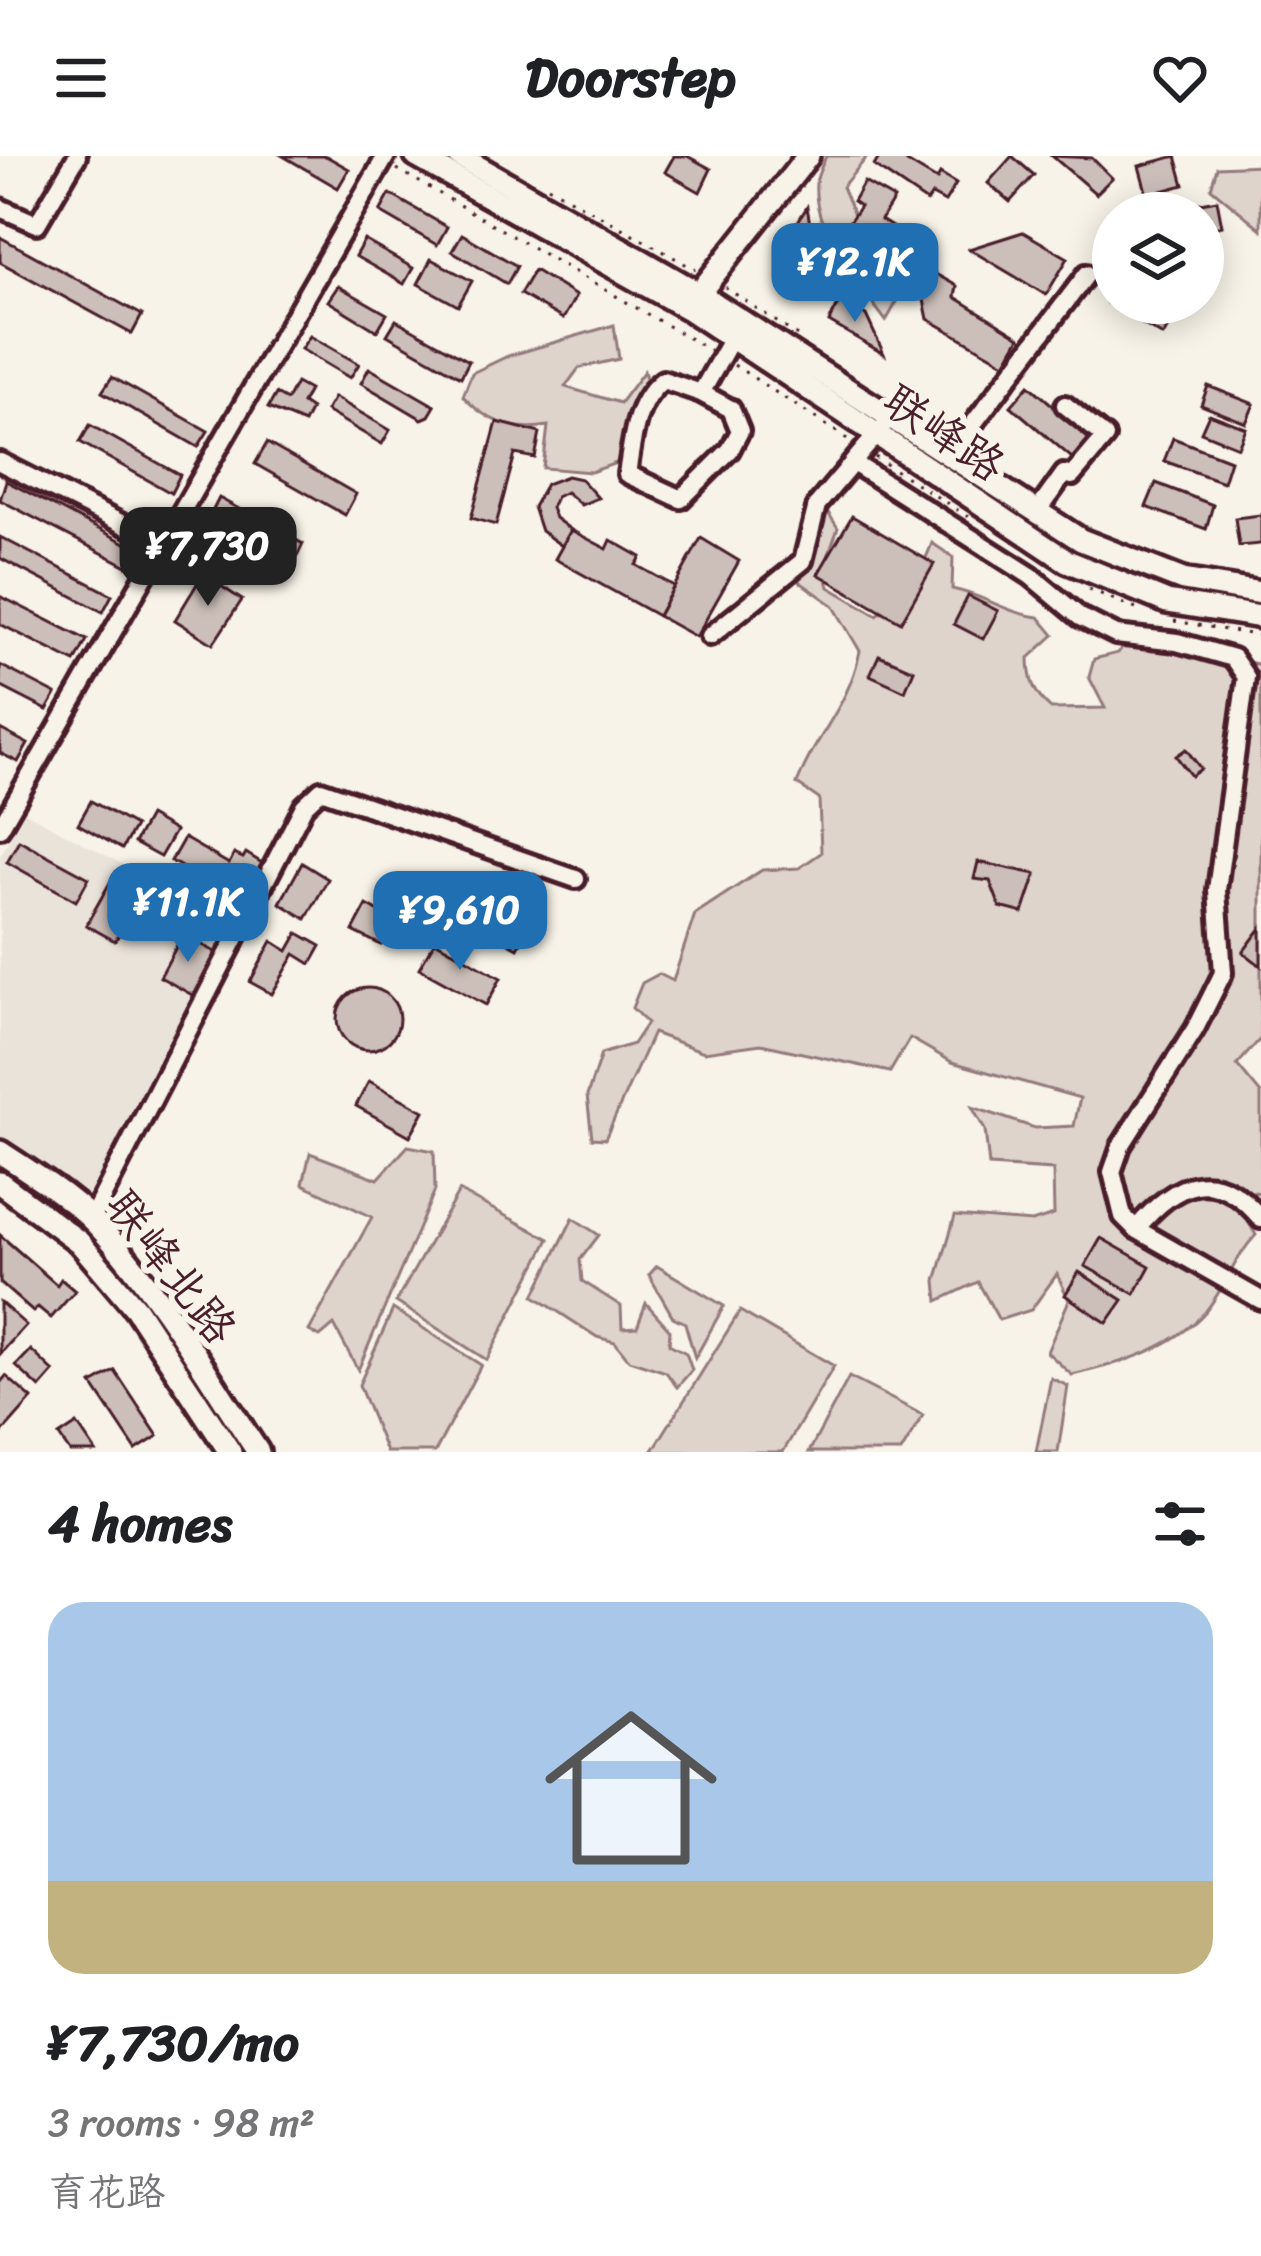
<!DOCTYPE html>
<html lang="en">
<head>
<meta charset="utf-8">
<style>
  body { margin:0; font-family:Sriracha,"LXGW WenKai TC",sans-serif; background:#f6f6f6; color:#202124; height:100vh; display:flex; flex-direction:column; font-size:45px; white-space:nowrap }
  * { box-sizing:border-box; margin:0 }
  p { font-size:39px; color:#757577 }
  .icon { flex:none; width:66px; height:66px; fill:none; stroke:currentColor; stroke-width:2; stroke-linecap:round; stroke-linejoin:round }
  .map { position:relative; height:1296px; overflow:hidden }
  .details { display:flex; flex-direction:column; background:#fff; flex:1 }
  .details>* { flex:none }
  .fabs { position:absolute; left:1092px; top:36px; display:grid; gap:24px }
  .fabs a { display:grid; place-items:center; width:132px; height:132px; border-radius:50%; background:#fff; box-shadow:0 6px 30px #0003; font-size:60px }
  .price { position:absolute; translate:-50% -102px; padding:0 27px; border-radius:24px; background:#1f6fb2; color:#fff; font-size:39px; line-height:78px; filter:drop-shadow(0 3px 6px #0008) }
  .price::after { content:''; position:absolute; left:50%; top:72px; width:36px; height:27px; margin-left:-18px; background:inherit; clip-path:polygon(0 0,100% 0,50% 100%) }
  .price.current { background:#222; color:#fff }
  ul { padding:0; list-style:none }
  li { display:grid; align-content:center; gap:24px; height:636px; padding:0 48px }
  li span { display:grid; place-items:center; height:372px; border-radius:36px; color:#555 }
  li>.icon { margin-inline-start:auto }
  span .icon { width:216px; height:216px; fill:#fffc; stroke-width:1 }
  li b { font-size:51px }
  h2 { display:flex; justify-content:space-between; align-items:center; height:144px; padding:0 48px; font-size:51px }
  header { display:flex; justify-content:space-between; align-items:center; height:156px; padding:0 48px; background:#fff; font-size:54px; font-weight:700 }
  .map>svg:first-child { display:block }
</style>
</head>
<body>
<header><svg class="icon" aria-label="menu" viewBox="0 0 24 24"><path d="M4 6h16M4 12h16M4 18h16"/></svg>Doorstep<svg class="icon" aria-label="heart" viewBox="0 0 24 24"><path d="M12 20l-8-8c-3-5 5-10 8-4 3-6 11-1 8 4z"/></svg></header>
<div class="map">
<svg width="1261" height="1296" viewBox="0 0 1261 1296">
  <rect width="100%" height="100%" fill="#f7f3e8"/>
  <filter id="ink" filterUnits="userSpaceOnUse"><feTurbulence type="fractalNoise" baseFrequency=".00833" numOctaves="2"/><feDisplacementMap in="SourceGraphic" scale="24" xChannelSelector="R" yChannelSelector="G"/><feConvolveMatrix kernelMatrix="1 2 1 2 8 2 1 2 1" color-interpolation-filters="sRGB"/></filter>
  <g filter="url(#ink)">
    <path fill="#eae3da" d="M25,656L234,768L87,1041L0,986V700Z"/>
    <g fill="#ded4cc" stroke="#947a7c" stroke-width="3">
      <path d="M826,0H868L842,31L884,129L907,128L886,165C859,128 812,76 816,27C817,19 823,8 826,0Z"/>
      <path d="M1261,9V73L1211,32L1217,11Z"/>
      <path d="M614,169L619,203L579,212L565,231L620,247L644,215L648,229L632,251L619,306L591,316L543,312L548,270C514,276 486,266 463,240L472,217L508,200Z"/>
      <path d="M827,355L838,372L824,412L829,431L877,459C904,443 922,415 932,387L953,401L952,433C984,439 1008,458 1039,461L1054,479L1029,502C1029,524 1034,538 1051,553L1105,552L1089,521L1094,503L1118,497L1132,478L1261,509V882L1237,909L1261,938V1037L1247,1035L1237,1047L1256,1079C1234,1102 1225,1132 1205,1156C1171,1194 1119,1208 1072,1219L1047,1196L1069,1144L1057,1118L1031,1154L999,1164L978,1126L938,1145L936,1125L955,1060L1032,1066L1054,1059L1053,1014L989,1010L985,974L972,951L1035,972L1074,970L1080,942L952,906L910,882L890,916L761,888L704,896L653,877L605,983L592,982L587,940L601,898L633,888L647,867L632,852L642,827L659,818L673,825L695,758L762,714L799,712L821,697L819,643L797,628C815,579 849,551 860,495L833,449L787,417L800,382Z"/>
      <path d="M408,990L434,995L435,1034L358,1214L334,1169L320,1181L309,1175L372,1061L303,1028L310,997L378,1023Z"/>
      <path d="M0,1006L81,1063L120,1107L251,1296H239L76,1075L0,1018Z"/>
      <path d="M459,1035L549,1083L487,1204L396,1146Z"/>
      <path d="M573,1062L599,1079L580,1104L582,1125L621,1150L622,1172L637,1171L646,1147L670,1174L669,1188L686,1197L692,1214L677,1231L666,1216L629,1204L615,1186L597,1181L534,1140Z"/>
      <path d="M657,1110L724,1150L695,1202L685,1167L673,1161L649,1119Z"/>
      <path d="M393,1153L481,1209L435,1296H386L359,1229Z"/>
      <path d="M740,1155L834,1210L783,1296H652Z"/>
      <path d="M849,1221L923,1259L901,1296H809Z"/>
      <path d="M1051,1222L1068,1230L1058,1296H1036Z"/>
    </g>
    <g fill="#ccbfb9" stroke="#4a1f2b" stroke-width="3">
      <path d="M283,0H326L349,13L338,32Z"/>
      <path d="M674,0H687L711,13L700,36L665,16Z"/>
      <path d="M880,0H911L907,6L937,24L940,18L956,28L945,46L932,39L927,46L874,10Z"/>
      <path d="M1012,0L1034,19L1010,46L988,27Z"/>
      <path d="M1052,0L1092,2L1112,22L1096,38Z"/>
      <path d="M1176,0L1184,29L1147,39L1139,10Z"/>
      <path d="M864,26L894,43L881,64L909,82L914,75L929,84L918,103L906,95L901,102L849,66L860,50L853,45Z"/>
      <path d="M390,38L447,71L437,89L380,56Z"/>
      <path d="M1217,44L1222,70L1203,74V57H1186L1185,50Z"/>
      <path d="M807,51L817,109L784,88Z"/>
      <path d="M1023,76L1068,102L1046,139L969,93Z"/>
      <path d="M462,78L517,110L507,128L452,95Z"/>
      <path d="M0,81L142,159L132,178L0,106Z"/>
      <path d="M364,84L413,112L404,128L355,100Z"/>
      <path d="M431,103L472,125L458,150L418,128Z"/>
      <path d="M534,114L576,140L563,163L520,138Z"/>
      <path d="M932,116L957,130L955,141L1020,181L1005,207L928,163L924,144L918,140Z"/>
      <path d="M338,130L387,158L377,175L328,145Z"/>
      <path d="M1113,137V147H1170L1179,152L1163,180L1107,147Z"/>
      <path d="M840,145L866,159L884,198L829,166Z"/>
      <path d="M396,164L469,205L461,221L387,179Z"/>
      <path d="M310,180L359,208L350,222L301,193Z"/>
      <path d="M369,212L435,250L429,260L422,263L361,227Z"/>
      <path d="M112,221L208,275L198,291L102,236Z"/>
      <path d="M296,227L309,234L302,247L311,253L304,267L268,252L276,238L287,244Z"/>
      <path d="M1029,229L1091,282L1073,303L1011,250Z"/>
      <path d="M1208,230L1254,248L1246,267L1201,249Z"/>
      <path d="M334,241L390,274L382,288L326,255Z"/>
      <path d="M1209,258L1246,272L1238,291L1201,276Z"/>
      <path d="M497,266L540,277L535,302L515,298L496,369L471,362Z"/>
      <path d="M90,269L180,319L171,337L80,286Z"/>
      <path d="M1173,282L1230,304L1223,326L1164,305Z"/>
      <path d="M267,287L356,338L345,359L255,308Z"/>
      <path d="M567,320L581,323L598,342L581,349L566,336L556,341L551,352L555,362L571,374L562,390L541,375L533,351L546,328Z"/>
      <path d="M6,325L137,393L127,410L0,344Z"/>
      <path d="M1156,327L1213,349L1206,373L1146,351Z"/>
      <path d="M219,342L303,388L296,403L212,356Z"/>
      <path d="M1261,359V388L1239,390L1235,362Z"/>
      <path d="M852,360L934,408L901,466L818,418Z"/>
      <path d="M571,374L607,393L611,384L641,401L636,409L674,430L658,460L555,403Z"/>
      <path d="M0,381L112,439L103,456L0,402Z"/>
      <path d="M701,382L739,405L696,481L658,460Z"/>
      <path d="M203,418L242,444L213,488L175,464Z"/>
      <path d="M0,440L87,484L75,506L0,468Z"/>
      <path d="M968,440L998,455L983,483L954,468Z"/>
      <path d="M879,499L914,514L905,535L870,519Z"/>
      <path d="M0,509L56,538L47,554L0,530Z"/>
      <path d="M0,573L28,588L18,606L0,597Z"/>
      <path d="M1186,593L1201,613L1191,620L1176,600Z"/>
      <path d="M91,645L135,670L122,693L78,668Z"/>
      <path d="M149,660L175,675L160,701L134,687Z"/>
      <path d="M184,682L229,708L234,698L243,702L246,697L262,707L240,745L171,705Z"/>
      <path d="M19,684L89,722L76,745L7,706Z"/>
      <path d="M978,706L1036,718L1023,757L1000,751L990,725L974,723Z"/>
      <path d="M302,707L328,723L306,763L280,747Z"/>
      <path d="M116,716L176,750L161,778L130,760L115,785L86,769Z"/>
      <path d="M464,730L532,766L518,792L449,755Z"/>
      <path d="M367,749L395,765L381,789L353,775Z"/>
      <path d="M1261,772V810L1243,796Z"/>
      <path d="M298,777L321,790L311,808L295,798L272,838L250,826L272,785L288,795Z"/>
      <path d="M183,778L217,797L194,840L160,821Z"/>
      <path d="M435,785L501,822L486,849L419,812Z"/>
      <circle cx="368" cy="863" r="31"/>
      <path d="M369,925L424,955L410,980L356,950Z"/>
      <path d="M0,1079L57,1129L61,1123L75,1135L51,1162L38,1151L33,1156L0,1127Z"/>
      <path d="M1101,1082L1150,1110L1135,1138L1085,1110Z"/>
      <path d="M1079,1116L1123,1144L1107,1167L1065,1139Z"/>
      <path d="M0,1146L26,1169L0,1198Z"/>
      <path d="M31,1194L54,1216L40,1232L16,1210Z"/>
      <path d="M115,1215L158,1280L136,1294L92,1228Z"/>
      <path d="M6,1220L32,1243L0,1279V1227Z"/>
      <path d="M77,1268L96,1296H70L59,1280Z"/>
    </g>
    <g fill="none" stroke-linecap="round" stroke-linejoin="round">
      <defs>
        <g id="minor">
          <path d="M0,52L37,68L77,0"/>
          <path d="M701,237L663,224C634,246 633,284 627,318L681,343L730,294L740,275L731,253L701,237L732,182"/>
          <path d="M948,301L1087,118"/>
          <path d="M0,306L164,389"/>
          <path d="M855,308L1031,420L1080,461L1116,479L1177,486L1233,502L1246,521L1217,734L1223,817L1195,873L1121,990L1112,1016L1123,1060L1136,1073L1261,1144"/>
          <path d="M1036,357L1064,318L1072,320L1105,281L1065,249"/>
          <path d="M710,480L803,405L817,349L882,272"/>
          <path d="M0,672L386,0"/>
          <path d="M91,1063L304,650L321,634L576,723"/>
          <path d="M1136,1073C1176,1025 1215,1007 1261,1063"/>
        </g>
        <g id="major">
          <path d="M416,0L689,153L1067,405L1167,446L1261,461"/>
          <path d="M459,0L698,137L1081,384L1183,424L1261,437"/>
          <path d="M693,145L808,0"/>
          <path d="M0,996C36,1020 75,1043 103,1075C163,1142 209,1222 258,1296"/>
          <path d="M0,1027L79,1086L136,1153L230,1296"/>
        </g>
      </defs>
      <use href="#minor" stroke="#4a1f2b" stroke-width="26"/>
      <use href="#major" stroke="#4a1f2b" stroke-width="30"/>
      <g stroke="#4a1f2b" stroke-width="3" stroke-dasharray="3 9" stroke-linecap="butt">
        <path d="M397,13L711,195"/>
        <path d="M548,30L696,114"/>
        <path d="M725,131L802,183"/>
        <path d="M734,209L852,286"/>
        <path d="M875,301L973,364"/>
        <path d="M1089,433L1136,453"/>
        <path d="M1174,465L1261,480"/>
      </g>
      <use href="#minor" stroke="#f7f3e8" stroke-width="16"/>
      <use href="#major" stroke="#f7f3e8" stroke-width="21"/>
    </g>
  </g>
  <g text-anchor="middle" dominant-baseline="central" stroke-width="12" stroke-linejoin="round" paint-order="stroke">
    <g font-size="45" fill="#4a1f2b" stroke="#f7f3e8">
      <text transform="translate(944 277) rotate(34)">联峰路</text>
      <text transform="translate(171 1111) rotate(52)">联峰北路</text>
    </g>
  </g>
</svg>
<div class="fabs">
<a><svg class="icon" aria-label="layers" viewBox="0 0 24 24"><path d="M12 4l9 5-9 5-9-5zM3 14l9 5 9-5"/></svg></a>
</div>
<b class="price" style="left:855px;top:169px">¥12.1K</b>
<b class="price current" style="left:208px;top:453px">¥7,730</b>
<b class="price" style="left:188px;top:809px">¥11.1K</b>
<b class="price" style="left:460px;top:817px">¥9,610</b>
</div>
<section class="details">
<h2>4 homes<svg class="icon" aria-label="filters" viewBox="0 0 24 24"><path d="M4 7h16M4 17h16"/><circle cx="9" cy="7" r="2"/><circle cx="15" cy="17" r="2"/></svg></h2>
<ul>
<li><span style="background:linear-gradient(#a9c7e8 75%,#c2b280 0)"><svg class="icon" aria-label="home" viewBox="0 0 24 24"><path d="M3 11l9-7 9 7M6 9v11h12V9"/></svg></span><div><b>¥7,730/mo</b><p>3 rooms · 98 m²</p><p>育花路</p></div></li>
</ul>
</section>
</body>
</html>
